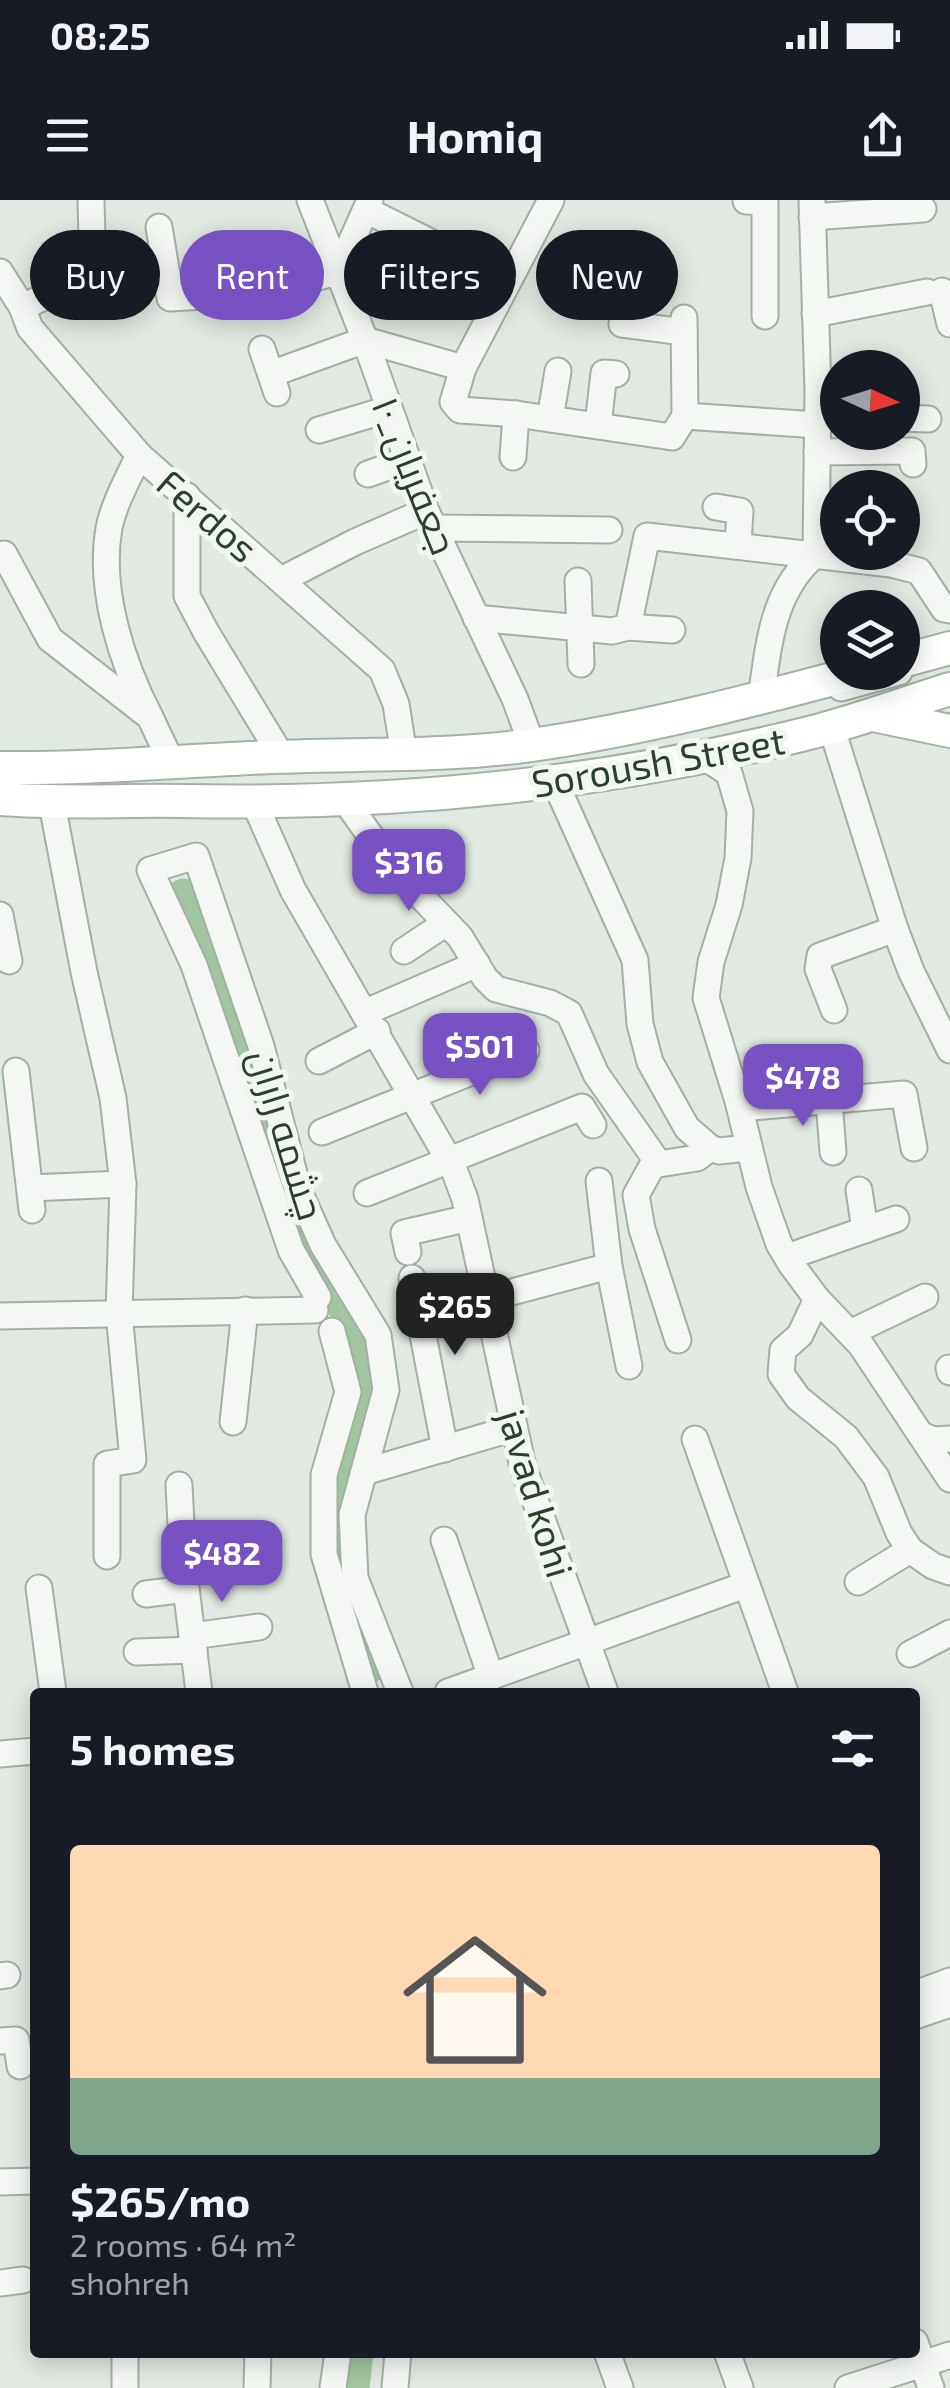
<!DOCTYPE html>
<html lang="en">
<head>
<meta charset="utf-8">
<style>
  body { margin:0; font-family:"Exo 2",Cairo,sans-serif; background:#242831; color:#f1f3f6; height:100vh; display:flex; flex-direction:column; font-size:38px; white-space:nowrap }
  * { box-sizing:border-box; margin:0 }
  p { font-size:32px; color:#9ea1a6 }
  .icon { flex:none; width:55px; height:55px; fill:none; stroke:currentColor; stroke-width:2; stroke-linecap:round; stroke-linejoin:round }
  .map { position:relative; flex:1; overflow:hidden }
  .drawer { position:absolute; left:30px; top:1488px; width:890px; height:670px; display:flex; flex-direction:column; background:#171b24; border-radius:10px; box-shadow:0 5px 25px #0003 }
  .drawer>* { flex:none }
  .top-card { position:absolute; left:30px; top:30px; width:890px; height:90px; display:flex; gap:20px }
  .needle { width:65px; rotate:94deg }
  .tools { position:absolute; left:820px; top:150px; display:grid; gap:20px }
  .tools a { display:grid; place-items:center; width:100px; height:100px; border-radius:50%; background:#171b24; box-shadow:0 5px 25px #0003; font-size:50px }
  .price { position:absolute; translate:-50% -85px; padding:0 22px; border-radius:20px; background:#7652c2; color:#fff; font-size:32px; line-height:65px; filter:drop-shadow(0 2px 5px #0008) }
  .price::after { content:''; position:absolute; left:50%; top:60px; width:30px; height:22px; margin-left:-15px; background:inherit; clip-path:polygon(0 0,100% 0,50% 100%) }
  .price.active { background:#222; color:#fff }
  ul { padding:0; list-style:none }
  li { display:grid; align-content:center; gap:20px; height:530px; padding:0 40px }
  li+li { border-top:2px solid #363941 }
  li span { display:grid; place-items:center; height:310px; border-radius:10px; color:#555 }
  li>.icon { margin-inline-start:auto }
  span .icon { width:180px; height:180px; fill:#fffc; stroke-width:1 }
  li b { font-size:42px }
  h2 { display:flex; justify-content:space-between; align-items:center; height:120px; padding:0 40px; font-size:42px }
  .tag { padding:0 35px; border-radius:45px; background:#171b24; box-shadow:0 5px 25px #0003; font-size:35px; line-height:90px }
  .tag.active { background:#7652c2; color:#fff }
  .status { display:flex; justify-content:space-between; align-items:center; height:70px; padding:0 50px; background:#171b24; direction:ltr }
  .status svg { height:28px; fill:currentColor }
  header { display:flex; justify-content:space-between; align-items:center; height:130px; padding:0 40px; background:#171b24; font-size:45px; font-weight:700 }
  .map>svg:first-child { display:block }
</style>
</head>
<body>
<div class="status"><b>08:25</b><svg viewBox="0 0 49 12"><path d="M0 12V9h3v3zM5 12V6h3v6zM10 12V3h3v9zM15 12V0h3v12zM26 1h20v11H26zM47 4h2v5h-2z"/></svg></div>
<header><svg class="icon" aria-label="menu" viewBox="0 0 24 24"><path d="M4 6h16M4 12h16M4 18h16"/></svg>Homiq<svg class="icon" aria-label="share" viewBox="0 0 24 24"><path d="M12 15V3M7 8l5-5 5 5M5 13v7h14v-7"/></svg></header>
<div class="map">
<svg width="950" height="2188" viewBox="0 0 950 2188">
  <rect width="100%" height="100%" fill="#e1e9e2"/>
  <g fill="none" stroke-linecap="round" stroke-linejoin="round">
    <g stroke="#a0c5a0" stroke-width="35">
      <path d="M184,696L234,821L285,991L314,1058L342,1101L372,1163L358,1215L340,1263L333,1295L335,1345L369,1466"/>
      <path d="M352,2188L356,2152"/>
    </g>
    <defs>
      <g id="minor">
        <path d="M91,0L93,75L127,84L168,81L170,98L256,93L338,72L370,0"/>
        <path d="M310,0L365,140L426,311L515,499L532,545"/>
        <path d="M551,0L463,168L453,202L460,210L516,214L672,237L685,216L818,225"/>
        <path d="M812,0L818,191L816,354"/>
        <path d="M746,1L765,2V116"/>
        <path d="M366,10L438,46"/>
        <path d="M812,17L923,9"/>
        <path d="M159,27L168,81"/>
        <path d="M0,72L22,107L30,128L139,255L382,470L396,504L404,555"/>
        <path d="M942,91L950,124"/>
        <path d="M22,107L93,75"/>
        <path d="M815,114L927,92"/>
        <path d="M684,118L685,216"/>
        <path d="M622,124L684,132"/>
        <path d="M262,149L277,193"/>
        <path d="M271,174L365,140L463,168"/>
        <path d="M902,218L928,219"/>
        <path d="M550,219L558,171"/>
        <path d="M598,225L604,173L616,174"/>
        <path d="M319,230L389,209"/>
        <path d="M817,252L912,251L913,264"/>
        <path d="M139,255C129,277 114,303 109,328C98,390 122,463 150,517"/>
        <path d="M513,257L516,214"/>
        <path d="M368,274L407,260"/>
        <path d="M187,296V396L206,432L282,557"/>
        <path d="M716,307L740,311L738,345"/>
        <path d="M434,328L609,330"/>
        <path d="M4,354L50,439L150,517L167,553"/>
        <path d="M281,380L355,342L426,311"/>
        <path d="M578,381L581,464"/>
        <path d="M476,418L612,431L628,427L647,336L891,364L919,371L944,409L950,410"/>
        <path d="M628,427L672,430"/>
        <path d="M841,488L899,472"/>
        <path d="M761,498C769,444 772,391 816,354"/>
        <path d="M831,526L895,729L911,771L950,850"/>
        <path d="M703,556L729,573L740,611L738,658L729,705L711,762L706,798L738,901L759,987L779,1044L791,1064L817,1099L861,1145L950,1279"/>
        <path d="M555,582L635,760L640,824L650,862L687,928L710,948"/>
        <path d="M345,600L391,665L460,737L485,778L496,789L550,803L569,813L596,874L659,964L652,966L636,995L642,1029L678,1140"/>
        <path d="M52,604L84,772L113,898L123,984L119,1113L133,1260L107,1264V1356"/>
        <path d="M255,604L293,690L453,967L465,999L523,1267L605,1492"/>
        <path d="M0,715L9,761"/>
        <path d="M404,751L446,723"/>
        <path d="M834,810L818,769L820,756L895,729"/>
        <path d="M366,812L477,764"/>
        <path d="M319,861L377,831"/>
        <path d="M16,871L32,1010"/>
        <path d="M829,901L833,952"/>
        <path d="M740,908L904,894L914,948"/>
        <path d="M322,932L526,850"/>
        <path d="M659,964L697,958L710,948L719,951L748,948"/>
        <path d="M599,981L609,1066L629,1166"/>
        <path d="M30,988L123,984"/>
        <path d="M859,990L865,1030"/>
        <path d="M367,993L582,907L593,925"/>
        <path d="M408,1052L404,1033L469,1018"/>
        <path d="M787,1057L896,1019"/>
        <path d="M412,1078L445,1249"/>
        <path d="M318,1097L291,1050L194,765L150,670L196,656L261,846L298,989L323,1045L378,1135L386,1190L352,1315L355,1378L400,1492"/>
        <path d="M486,1099L609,1066"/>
        <path d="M817,1099L800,1135L783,1150L781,1174L798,1198L846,1237L876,1277L899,1333L910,1350L933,1366L950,1372"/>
        <path d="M0,1116L315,1110"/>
        <path d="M332,1131L348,1192L324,1275V1354L365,1492"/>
        <path d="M850,1133L925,1097"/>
        <path d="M949,1168L950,1172"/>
        <path d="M233,1222L245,1110"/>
        <path d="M921,1235L934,1240L950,1239"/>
        <path d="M695,1239L785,1492"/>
        <path d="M364,1272L514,1228"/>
        <path d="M179,1285L183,1364L199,1492"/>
        <path d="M444,1340L491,1477"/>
        <path d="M858,1382L910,1350"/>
        <path d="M39,1388L53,1492"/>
        <path d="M146,1394L186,1389"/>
        <path d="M192,1436L259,1427"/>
        <path d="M137,1452L194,1450"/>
        <path d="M910,1454L950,1433"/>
        <path d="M448,1492L745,1385"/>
        <path d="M0,1554L35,1551"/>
        <path d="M0,1776L7,1775"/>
        <path d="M915,1794L950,1781"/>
        <path d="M915,1816L950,1804"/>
        <path d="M0,1841L16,1840L20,1866"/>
        <path d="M0,1982L35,1981"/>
        <path d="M0,2083L23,2080"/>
        <path d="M915,2142L931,2188"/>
        <path d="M607,2152L620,2188"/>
        <path d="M727,2152L740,2188"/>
        <path d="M125,2188V2152"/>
        <path d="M257,2188L258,2152"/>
        <path d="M333,2188L338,2152"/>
        <path d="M395,2188L398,2152"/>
        <path d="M848,2188L950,2155"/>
      </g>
      <g id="major">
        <path d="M902,461L950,448"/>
        <path d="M873,515L950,531"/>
        <path d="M0,568C84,569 167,562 251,558C344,553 439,558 532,545C642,529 751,501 859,472"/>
        <path d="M0,599C61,604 121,600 182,601C392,605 601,585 805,534C854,522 902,504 950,489"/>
      </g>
    </defs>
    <use href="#minor" stroke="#a3afa4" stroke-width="29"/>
    <use href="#major" stroke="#a2b3a3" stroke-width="36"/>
    <use href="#minor" stroke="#f4f7f4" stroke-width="25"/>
    <use href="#major" stroke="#fff" stroke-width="32"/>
  </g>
  <g text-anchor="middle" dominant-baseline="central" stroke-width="10" stroke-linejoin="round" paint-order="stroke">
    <g font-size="38" fill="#2b3f2d" stroke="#f1f6f1">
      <text transform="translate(416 275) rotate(68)">۱۰_جعفریان</text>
      <text transform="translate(208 315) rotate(41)">Ferdos</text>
      <text transform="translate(658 561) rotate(-10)">Soroush Street</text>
      <text transform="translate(288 934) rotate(73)">چشمه راران</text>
      <text transform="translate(537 1293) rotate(73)">javad kohi</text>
    </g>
  </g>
</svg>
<div class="tools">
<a><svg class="needle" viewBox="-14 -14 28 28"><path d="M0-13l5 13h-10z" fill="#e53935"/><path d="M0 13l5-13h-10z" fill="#9ea1a6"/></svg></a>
<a><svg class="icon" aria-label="locate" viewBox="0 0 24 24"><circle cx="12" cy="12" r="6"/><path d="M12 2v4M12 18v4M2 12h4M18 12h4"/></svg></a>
<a><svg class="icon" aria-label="layers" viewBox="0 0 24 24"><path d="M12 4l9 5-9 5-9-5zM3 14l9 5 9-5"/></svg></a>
</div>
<b class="price" style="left:409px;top:714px">$316</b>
<b class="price" style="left:480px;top:898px">$501</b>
<b class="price" style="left:803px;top:929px">$478</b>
<b class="price active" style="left:455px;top:1158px">$265</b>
<b class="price" style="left:222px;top:1405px">$482</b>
<div class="top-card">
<a class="tag">Buy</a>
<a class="tag active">Rent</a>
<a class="tag">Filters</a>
<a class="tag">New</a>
</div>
<section class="drawer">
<h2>5 homes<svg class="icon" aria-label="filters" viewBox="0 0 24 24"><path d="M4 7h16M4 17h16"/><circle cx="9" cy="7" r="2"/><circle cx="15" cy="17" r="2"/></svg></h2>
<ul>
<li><span style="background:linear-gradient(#ffd9b3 75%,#7fa58c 0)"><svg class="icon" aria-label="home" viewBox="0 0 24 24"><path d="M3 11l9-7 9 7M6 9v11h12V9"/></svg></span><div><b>$265/mo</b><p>2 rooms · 64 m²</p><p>shohreh</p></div></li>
</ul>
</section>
</div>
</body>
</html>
